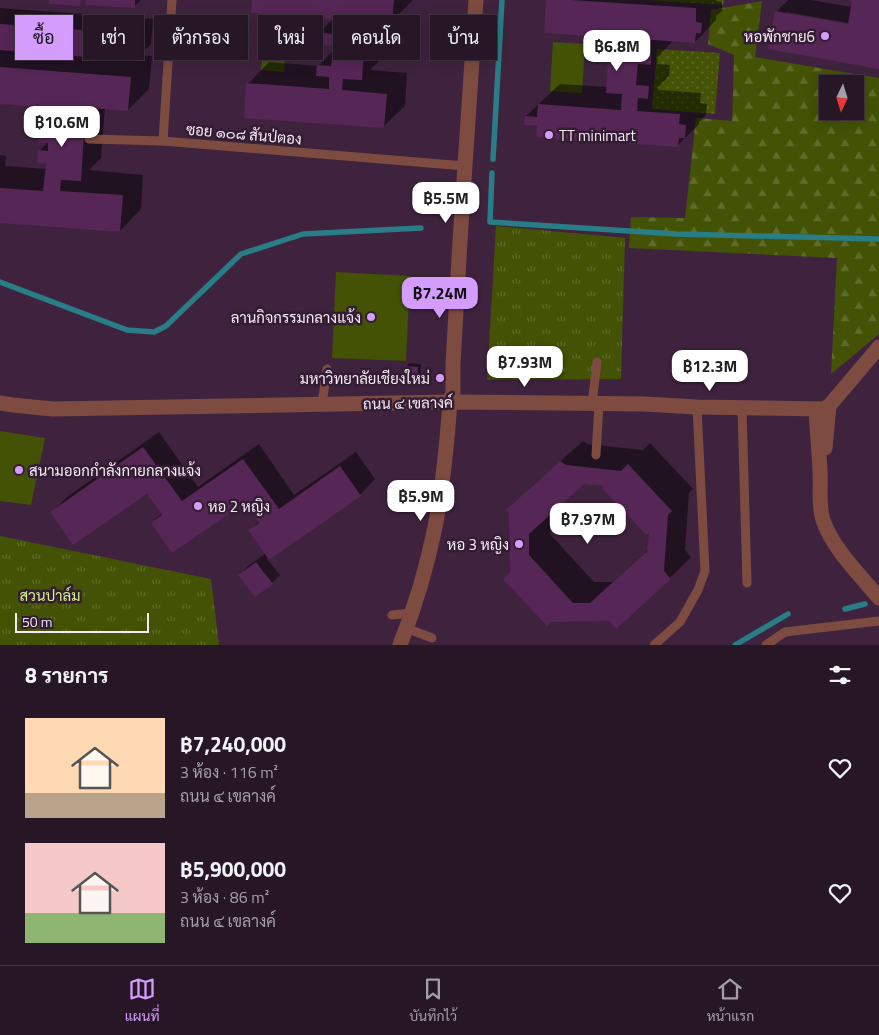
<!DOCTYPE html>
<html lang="th">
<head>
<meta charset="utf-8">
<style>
  body { margin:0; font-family:"Titillium Web",Sarabun,sans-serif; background:#322332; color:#f1f3f6; height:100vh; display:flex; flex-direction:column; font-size:19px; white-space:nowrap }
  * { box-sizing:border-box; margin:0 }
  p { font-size:16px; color:#a49fa7 }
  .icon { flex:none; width:28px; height:28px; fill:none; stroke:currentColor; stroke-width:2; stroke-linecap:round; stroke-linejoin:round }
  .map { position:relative; height:645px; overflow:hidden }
  .details { display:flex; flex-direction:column; background:#261626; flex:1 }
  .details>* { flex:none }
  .top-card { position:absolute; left:15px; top:15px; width:500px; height:45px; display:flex; gap:10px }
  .needle { width:32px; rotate:184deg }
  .buttons { position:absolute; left:819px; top:75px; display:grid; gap:10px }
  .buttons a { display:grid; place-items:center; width:45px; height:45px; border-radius:0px; background:#261626; box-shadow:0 2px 12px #0003,0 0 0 1px #423543; font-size:25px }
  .scale { position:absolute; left:15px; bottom:12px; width:134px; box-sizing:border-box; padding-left:5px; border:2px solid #f8e9f7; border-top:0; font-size:14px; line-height:18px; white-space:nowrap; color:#f8e9f7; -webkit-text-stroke:4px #331d32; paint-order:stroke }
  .price { position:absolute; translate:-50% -42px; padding:0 11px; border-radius:10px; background:#fff; color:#222; font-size:16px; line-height:32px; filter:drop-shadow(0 1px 2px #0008) }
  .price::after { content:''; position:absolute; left:50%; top:30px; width:15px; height:11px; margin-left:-8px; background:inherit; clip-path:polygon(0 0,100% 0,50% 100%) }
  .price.current { background:#d49cfc; color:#111 }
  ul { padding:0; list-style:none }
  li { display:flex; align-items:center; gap:15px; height:125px; padding:0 25px }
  li span { display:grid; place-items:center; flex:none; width:140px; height:100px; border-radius:0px; color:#555 }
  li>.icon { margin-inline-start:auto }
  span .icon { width:60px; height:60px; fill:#fffc; stroke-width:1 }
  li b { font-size:21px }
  h2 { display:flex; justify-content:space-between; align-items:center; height:60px; padding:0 25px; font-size:21px }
  .pill { padding:0 18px; border-radius:0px; background:#261626; box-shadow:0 2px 12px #0003,0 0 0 1px #423543; font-size:18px; line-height:45px }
  .pill.current { background:#d49cfc; color:#111 }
  .tab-bar { display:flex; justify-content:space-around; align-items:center; height:70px; border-top:1px solid #423543; background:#261626; font-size:14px; color:#a49fa7 }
  .tab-bar a { display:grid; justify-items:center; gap:2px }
  .tab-bar .current { color:#d49cfc }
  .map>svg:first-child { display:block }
</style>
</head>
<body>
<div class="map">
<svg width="879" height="645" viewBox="0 0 879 645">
  <defs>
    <pattern id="grass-dots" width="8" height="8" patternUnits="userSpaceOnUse" patternTransform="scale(1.25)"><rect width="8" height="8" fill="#435205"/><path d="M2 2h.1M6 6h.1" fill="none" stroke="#5f6b2a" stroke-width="1.8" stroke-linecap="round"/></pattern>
    <pattern id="forest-firs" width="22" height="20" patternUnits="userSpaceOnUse" patternTransform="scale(1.25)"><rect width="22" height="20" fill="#435205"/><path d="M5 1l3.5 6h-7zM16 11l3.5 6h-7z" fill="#5f6b2a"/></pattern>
    <pattern id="park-tufts" width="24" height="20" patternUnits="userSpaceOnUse" patternTransform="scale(1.25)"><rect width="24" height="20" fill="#435205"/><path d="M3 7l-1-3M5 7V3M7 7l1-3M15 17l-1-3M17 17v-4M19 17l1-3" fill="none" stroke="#5f6b2a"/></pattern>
  </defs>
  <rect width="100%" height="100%" fill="#331d32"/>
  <path fill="#3f233e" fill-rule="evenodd" d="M0,0H879V645H0ZM828,84H855V111H828Z"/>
  <g fill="url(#grass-dots)">
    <path d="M648,0H724L723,5Z"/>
    <path d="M657,49L720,53L715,114L652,109Z"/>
  </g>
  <path fill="url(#forest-firs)" fill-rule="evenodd" d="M762,1L755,57L879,78V334L831,374L837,258L629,248L631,217L685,218L696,118L732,121L734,55L708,44L711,10ZM828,84H855V111H828Z"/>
  <g fill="url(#park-tufts)">
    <path d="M496,226L625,238L621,379L487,380Z"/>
    <path d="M0,536L211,579L219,645H0Z"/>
  </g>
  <g fill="#435205">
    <path d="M264,34L286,35L284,72L261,70Z"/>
    <path d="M553,42L585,44L582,93L550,91Z"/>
    <path d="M336,272L410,276L406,361L332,358Z"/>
    <path d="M0,431L45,438L31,505L0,501Z"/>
  </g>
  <g fill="#0007" fill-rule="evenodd">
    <path d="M87,0H141L134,7Z"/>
    <path d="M254,0H413L391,22H385L383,57L370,70L407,73L405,106L383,127L248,84L269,62L318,66L334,50V45L319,33L334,18Z"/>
    <path d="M547,0H716V1L722,2V11L716,16V20L695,42L672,40L671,43L658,57L657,64L670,65L669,76L658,87V90L701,93L700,103L707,104L706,115L699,122V124L678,145L538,125L526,116L560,84L608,87L610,49L623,37Z"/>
    <path d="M788,0H811L852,7L853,0H879V67L776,12ZM786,12L854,24L853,27L786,15Z"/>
    <path d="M0,8L153,19L151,44L140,55L152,56L149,89L128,110L105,108L101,158L89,170L143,175L141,209L120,231L0,222V155L6,156L5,166L47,169V163L39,151L48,142L41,130L51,120V107L0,103Z"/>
    <path d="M409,363L421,364L420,379L416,382L406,367Z"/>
    <path d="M159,432L198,487L259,444L294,495L356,452L375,479L360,495L267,559L280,575L272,583L240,575L247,567L266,553L250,530L259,521L245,501L152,523L162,513L147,492L52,512L67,497Z"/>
    <path d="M583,441L587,444L643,450L650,443L693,489L689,493L685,550L691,557L670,578L609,620L551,621L512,573L529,489ZM583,483L607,485L650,530L649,549L613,582H594L550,534V513Z"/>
  </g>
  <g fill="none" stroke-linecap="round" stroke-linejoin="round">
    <g stroke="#297d87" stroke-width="5.5">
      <path d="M493,159L502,0"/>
      <path d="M492,173L490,222L676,234L879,239"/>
      <path d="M0,282L127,330L154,332L166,326L241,254L303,234L421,228"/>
      <path d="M845,609L865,604"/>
      <path d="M735,645L788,614"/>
    </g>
  </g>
  <g fill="#562656" fill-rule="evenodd">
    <path d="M49,0H81L80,6L49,4Z"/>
    <path d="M86,0H135V8L86,5Z"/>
    <path d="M252,0H394L392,23L347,20L345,34L365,36L362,80L343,79L342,90L387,94L384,128L244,118L246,83L329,89V77L316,76L317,65L331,66L333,46L317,45L318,32L332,34L333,19L251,13Z"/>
    <path d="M546,0H571L696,8V22L702,23L701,33H696L695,43L640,39L639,52L651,53V65L638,64L636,85L649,86L648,99L638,98L637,111L680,114L679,124L686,125L685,138H679L678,147L536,137L537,126L524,125L525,116L537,117L538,104L621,110L622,94L606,93L609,49H622L623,38L544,33Z"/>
    <path d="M852,0H879V69L768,49L775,11L848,24Z"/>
    <path d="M0,24L138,34L136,61L0,50Z"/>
    <path d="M0,67L131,77L128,111L66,106L65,116L85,118L81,181L61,180L60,191L123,195L120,232L0,223V188L43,191L46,164L37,163L38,150L48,151V143H38L39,129L49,130L50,108L0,104Z"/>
    <path d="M404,366L418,367L417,384L403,383Z"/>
    <path d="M143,447L182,501L243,459L279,509L340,466L361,496L269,560L248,530L259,523L245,503L172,553L151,523L162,515L147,494L73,545L50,512Z"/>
    <path d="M560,461L566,465L621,471L628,464L672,511L668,515L664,571L671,579L616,629L609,621L552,622L547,626L503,579L510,573L509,513L506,510ZM584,484L604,486L602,488L646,535L649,533L647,553L646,552L590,603H573L529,555V534Z"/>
    <path d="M256,562L273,584L255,597L238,575Z"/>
  </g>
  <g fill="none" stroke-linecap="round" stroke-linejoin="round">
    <g stroke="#7e4b41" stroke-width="9">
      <path d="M172,0L163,141L465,166V161"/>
      <path d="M458,47L472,45V48"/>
      <path d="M89,139L163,141"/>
      <path d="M588,403L592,404L597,362"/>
      <path d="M325,404H322L327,369"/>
      <path d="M595,404H599L596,455"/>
      <path d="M742,408L747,583"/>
      <path d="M392,615L411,613L412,611"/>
      <path d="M407,625L406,628L432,638"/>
      <path d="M654,645L680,622L698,590L705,571L697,407"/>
      <path d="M766,645L785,632L879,621"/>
    </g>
    <g stroke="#7e4b41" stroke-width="15">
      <path d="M0,403L13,405L53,409L450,402L644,404L697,407L823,409L829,406L879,347"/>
      <path d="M816,409C817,430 819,450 820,471C821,487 818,504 823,520C832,548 861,576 879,598"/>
      <path d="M825,448L829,406"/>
      <path d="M400,645C415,607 427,567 435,527C443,486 447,443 450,402L453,392V364L460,241L476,0"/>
    </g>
  </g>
  <g fill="#d49cfc" stroke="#331d32" stroke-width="2">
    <circle cx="825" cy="36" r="5"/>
    <circle cx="549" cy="135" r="5"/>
    <circle cx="371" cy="317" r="5"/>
    <circle cx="440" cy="378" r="5"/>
    <circle cx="19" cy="470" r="5"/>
    <circle cx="198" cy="506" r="5"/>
    <circle cx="519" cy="544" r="5"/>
  </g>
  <g text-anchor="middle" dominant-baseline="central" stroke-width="5" stroke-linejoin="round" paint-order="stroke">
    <g font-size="15" fill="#f8e9f7" stroke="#331d32" text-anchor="end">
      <text x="815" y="36">หอพักชาย6</text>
      <text x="559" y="135" text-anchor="start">TT minimart</text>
      <text x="361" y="317">ลานกิจกรรมกลางแจ้ง</text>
      <text x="430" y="378">มหาวิทยาลัยเชียงใหม่</text>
      <text x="29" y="470" text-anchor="start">สนามออกกำลังกายกลางแจ้ง</text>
      <text x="208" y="506" text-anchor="start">หอ 2 หญิง</text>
      <text x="509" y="544">หอ 3 หญิง</text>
    </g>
    <g font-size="15" fill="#f8e9f7" stroke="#331d32">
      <text transform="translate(244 134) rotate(5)">ซอย ๑๐๘ สันป่ตอง</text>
      <text transform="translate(408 403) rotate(-1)">ถนน ๔ เขลางค์</text>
    </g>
    <g font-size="15" fill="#d5f08c" stroke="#331d32">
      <text x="50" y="595">สวนปาล์ม</text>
    </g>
  </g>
</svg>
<div class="buttons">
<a><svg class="needle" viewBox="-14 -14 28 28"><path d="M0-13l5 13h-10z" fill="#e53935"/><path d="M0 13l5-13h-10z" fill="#a49fa7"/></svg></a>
</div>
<div class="scale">50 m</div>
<b class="price" style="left:617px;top:72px">฿6.8M</b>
<b class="price" style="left:62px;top:148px">฿10.6M</b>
<b class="price" style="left:446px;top:224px">฿5.5M</b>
<b class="price current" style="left:440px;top:319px">฿7.24M</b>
<b class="price" style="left:525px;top:388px">฿7.93M</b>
<b class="price" style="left:710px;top:392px">฿12.3M</b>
<b class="price" style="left:421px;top:522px">฿5.9M</b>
<b class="price" style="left:588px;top:545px">฿7.97M</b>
<div class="top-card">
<a class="pill current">ซื้อ</a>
<a class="pill">เช่า</a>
<a class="pill">ตัวกรอง</a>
<a class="pill">ใหม่</a>
<a class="pill">คอนโด</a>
<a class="pill">บ้าน</a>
</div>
</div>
<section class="details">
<h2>8 รายการ<svg class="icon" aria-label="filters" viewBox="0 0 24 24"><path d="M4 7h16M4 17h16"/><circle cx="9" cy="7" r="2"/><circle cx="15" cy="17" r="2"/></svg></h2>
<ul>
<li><span style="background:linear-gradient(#ffd9b3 75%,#b9a48a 0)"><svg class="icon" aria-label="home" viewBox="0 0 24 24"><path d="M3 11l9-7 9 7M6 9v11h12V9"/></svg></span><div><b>฿7,240,000</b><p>3 ห้อง · 116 m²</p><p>ถนน ๔ เขลางค์</p></div><svg class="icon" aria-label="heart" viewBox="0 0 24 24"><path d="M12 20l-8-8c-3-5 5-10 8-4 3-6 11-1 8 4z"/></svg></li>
<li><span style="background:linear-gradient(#f6c9c9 70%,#8fb573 0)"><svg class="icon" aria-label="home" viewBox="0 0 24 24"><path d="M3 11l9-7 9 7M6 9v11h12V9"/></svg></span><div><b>฿5,900,000</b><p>3 ห้อง · 86 m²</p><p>ถนน ๔ เขลางค์</p></div><svg class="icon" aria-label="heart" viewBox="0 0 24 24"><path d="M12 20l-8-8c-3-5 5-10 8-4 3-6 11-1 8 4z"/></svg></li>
</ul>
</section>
<nav class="tab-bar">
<a class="current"><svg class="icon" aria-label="map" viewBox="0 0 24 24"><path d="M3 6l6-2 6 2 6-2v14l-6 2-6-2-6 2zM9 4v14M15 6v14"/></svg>แผนที่</a>
<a><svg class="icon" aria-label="saved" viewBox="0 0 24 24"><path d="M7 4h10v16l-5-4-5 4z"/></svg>บันทึกไว้</a>
<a><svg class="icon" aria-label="home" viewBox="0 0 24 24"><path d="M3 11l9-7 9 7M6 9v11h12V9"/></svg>หน้าแรก</a>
</nav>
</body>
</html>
